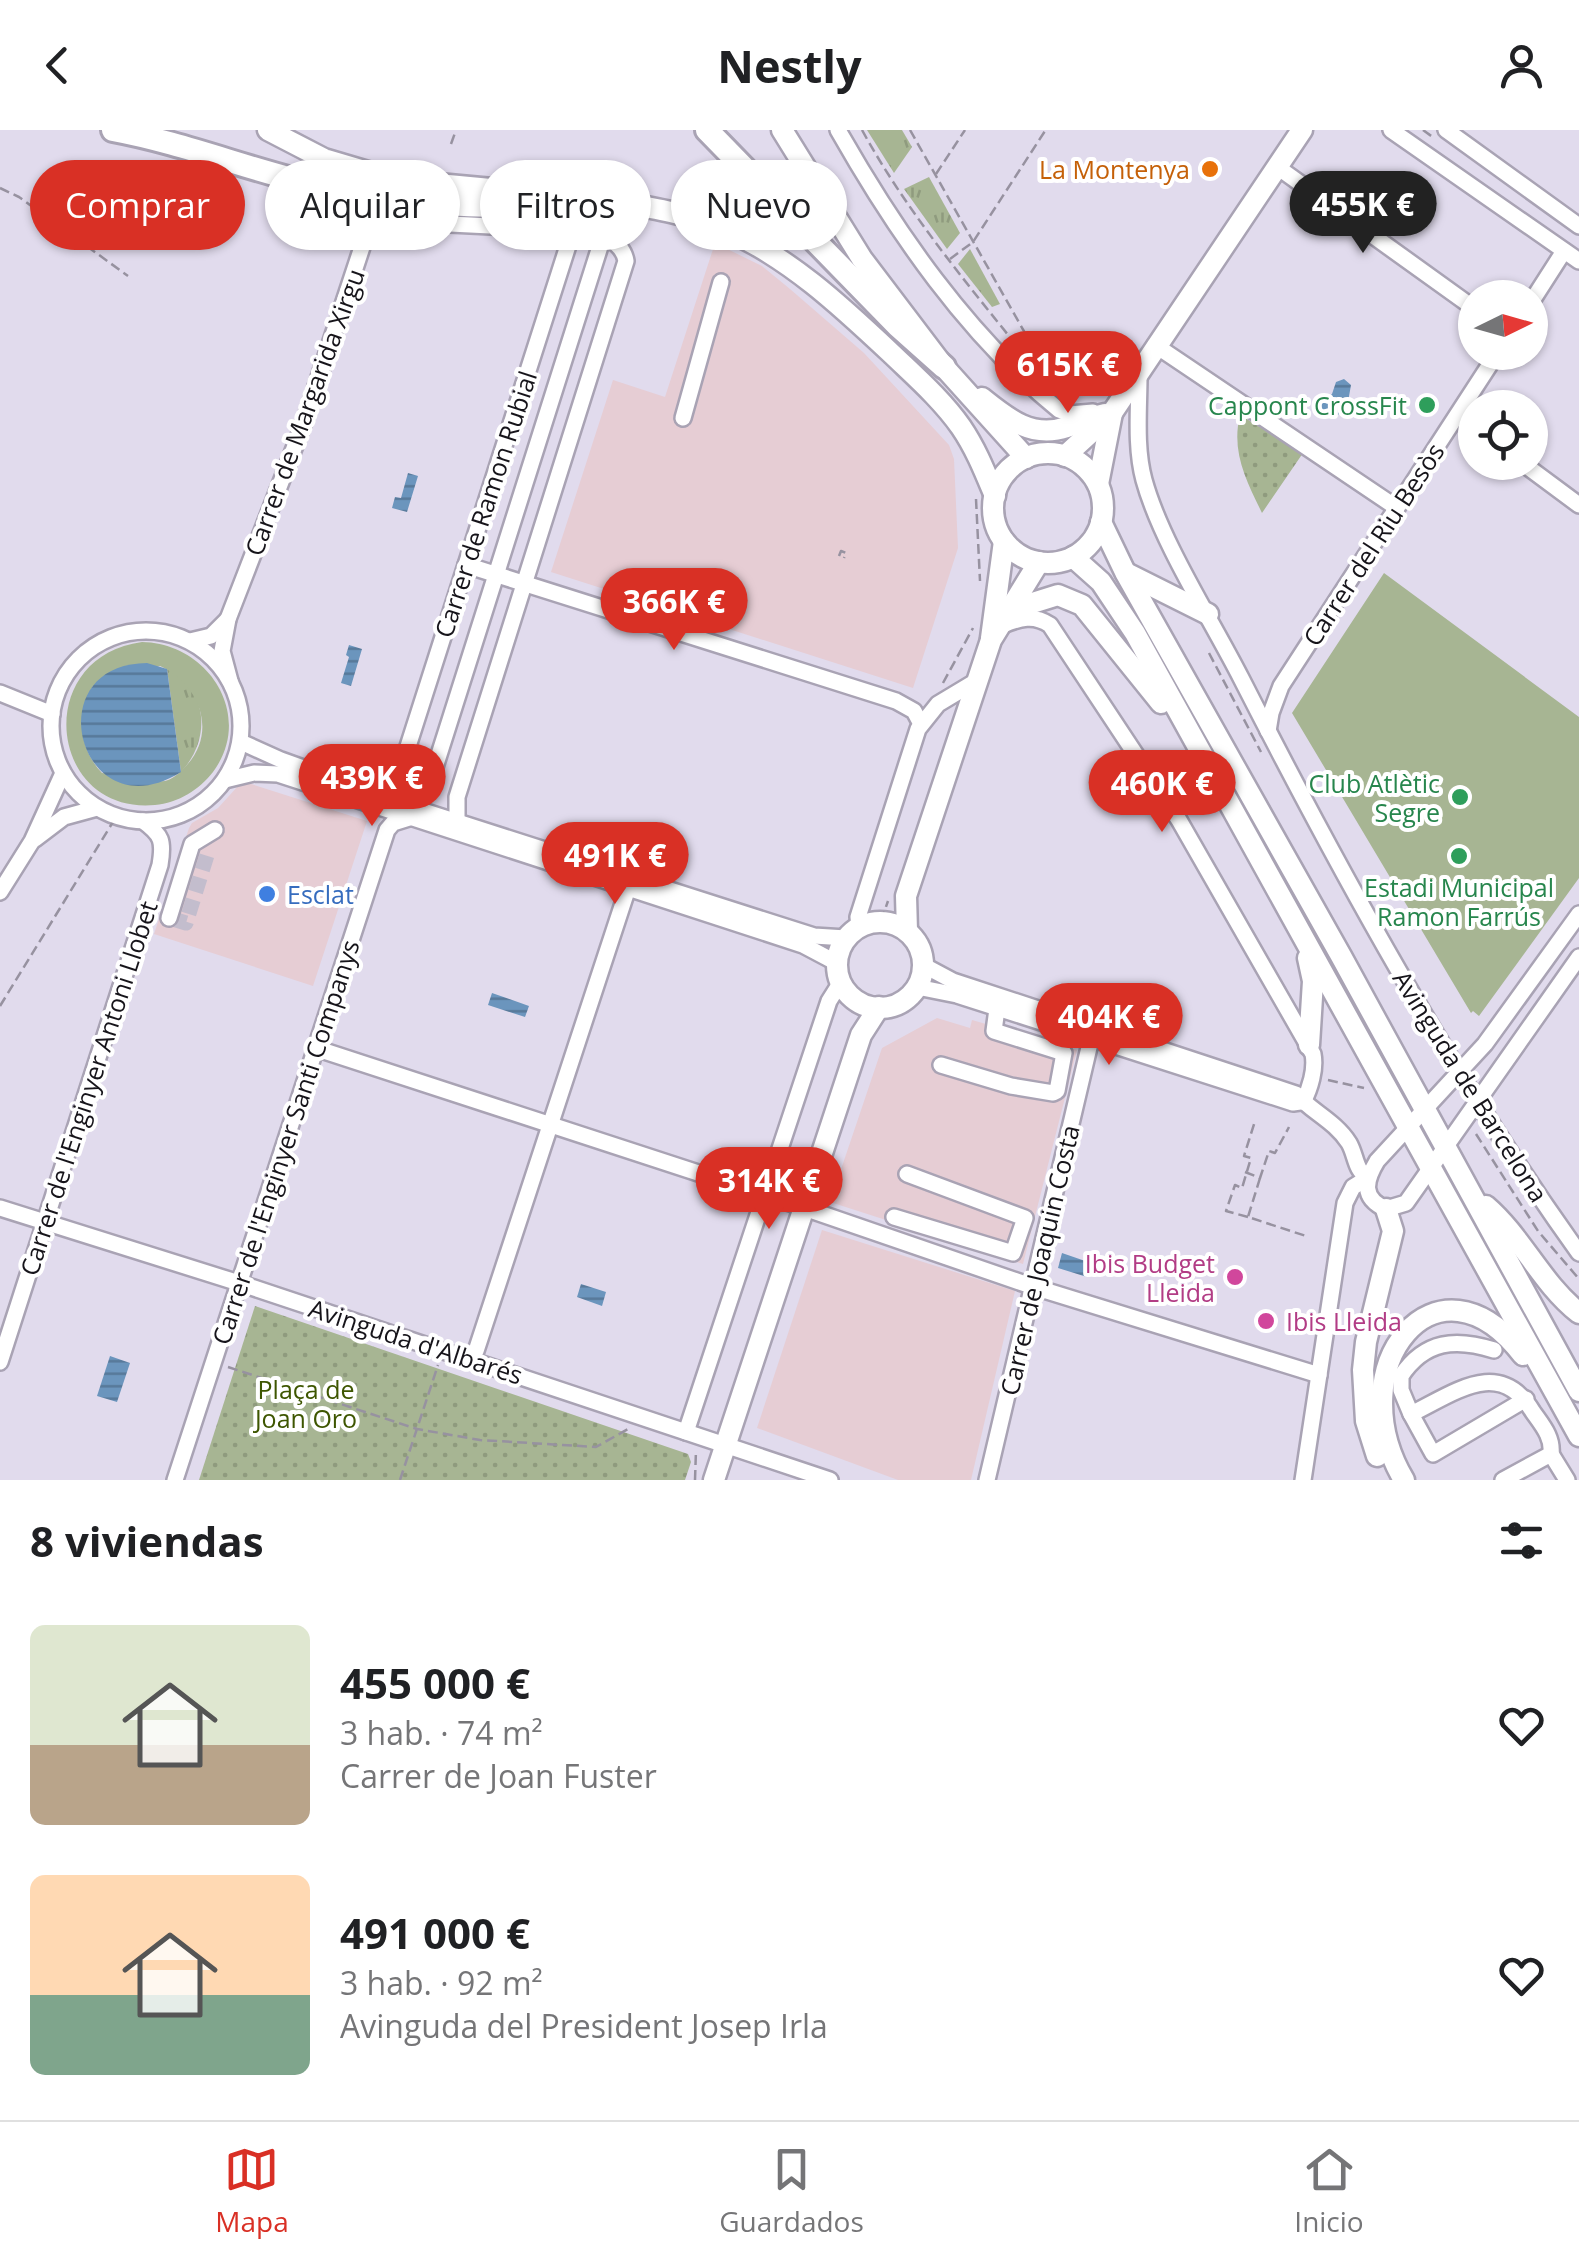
<!DOCTYPE html>
<html lang="es">
<head>
<meta charset="utf-8">
<style>
  body { margin:0; font-family:"Open Sans",sans-serif; background:#f6f6f6; color:#202124; height:100vh; display:flex; flex-direction:column; font-size:38px; white-space:nowrap }
  * { box-sizing:border-box; margin:0 }
  p { font-size:32px; color:#757577 }
  .icon { flex:none; width:55px; height:55px; fill:none; stroke:currentColor; stroke-width:2; stroke-linecap:round; stroke-linejoin:round }
  .map { position:relative; height:1350px; overflow:hidden }
  .panel { display:flex; flex-direction:column; background:#fff; flex:1 }
  .panel>* { flex:none }
  .top-card { position:absolute; left:30px; top:30px; width:1000px; height:90px; display:flex; gap:20px }
  .needle { width:65px; rotate:85deg }
  .fabs { position:absolute; left:1458px; top:150px; display:grid; gap:20px }
  .fabs a { display:grid; place-items:center; width:90px; height:90px; border-radius:50%; background:#fff; box-shadow:0 2px 8px #0004; font-size:50px }
  .price { position:absolute; translate:-50% -85px; padding:0 22px; border-radius:35px; background:#d93025; color:#fff; font-size:32px; line-height:65px; filter:drop-shadow(0 2px 5px #0008) }
  .price::after { content:''; position:absolute; left:50%; top:60px; width:30px; height:22px; margin-left:-15px; background:inherit; clip-path:polygon(0 0,100% 0,50% 100%) }
  .price.current { background:#222; color:#fff }
  ul { padding:0; list-style:none }
  li { display:flex; align-items:center; gap:30px; height:250px; padding:0 30px }
  li span { display:grid; place-items:center; flex:none; width:280px; height:200px; border-radius:15px; color:#555 }
  li>.icon { margin-inline-start:auto }
  span .icon { width:120px; height:120px; fill:#fffc; stroke-width:1 }
  li b { font-size:42px }
  h2 { display:flex; justify-content:space-between; align-items:center; height:120px; padding:0 30px; font-size:42px }
  .pill { padding:0 35px; border-radius:45px; background:#fff; box-shadow:0 2px 8px #0004; font-size:35px; line-height:90px }
  .pill.current { background:#d93025; color:#fff }
  header { display:flex; justify-content:space-between; align-items:center; height:130px; padding:0 30px; background:#fff; font-size:45px; font-weight:700 }
  .tabs { display:flex; justify-content:space-around; align-items:center; height:140px; border-top:2px solid #e0e0e0; background:#fff; font-size:28px; color:#757577 }
  .tabs a { display:grid; justify-items:center; gap:5px }
  .tabs .current { color:#d93025 }
  .map>svg:first-child { display:block }
</style>
</head>
<body>
<header><svg class="icon" aria-label="back" viewBox="0 0 24 24"><path d="M15 5l-7 7 7 7"/></svg>Nestly<svg class="icon" aria-label="person" viewBox="0 0 24 24"><circle cx="12" cy="8" r="4"/><path d="M4 21q1-7 8-7t8 7"/></svg></header>
<div class="map">
<svg width="1579" height="1350" viewBox="0 0 1579 1350">
  <defs>
    <pattern id="grass-tufts" width="24" height="20" patternUnits="userSpaceOnUse" patternTransform="scale(2.5)"><rect width="24" height="20" fill="#a7b593"/><path d="M3 7l-1-3M5 7V3M7 7l1-3M15 17l-1-3M17 17v-4M19 17l1-3" fill="none" stroke="#8f9b7e"/></pattern>
    <pattern id="park-dots" width="8" height="8" patternUnits="userSpaceOnUse" patternTransform="scale(2.5)"><rect width="8" height="8" fill="#a7b593"/><path d="M2 2h.1M6 6h.1" fill="none" stroke="#8f9b7e" stroke-width="1.8" stroke-linecap="round"/></pattern>
    <pattern id="water-rules" width="6" height="5" patternUnits="userSpaceOnUse" patternTransform="scale(2.5)"><rect width="6" height="5" fill="#6b95bd"/><path d="M0 2.5h6" fill="none" stroke="#577899"/></pattern>
  </defs>
  <rect width="100%" height="100%" fill="#e1dbed"/>
  <g fill="#e6cdd4">
    <path d="M715,113L762,136L790,159L864,223L949,315L954,329L958,418L913,558L551,442L613,250L665,267Z"/>
    <path d="M248,653L367,691L313,856L154,804L189,698L192,693L218,678L238,656Z"/>
    <path d="M937,888L970,898L972,890L1077,920L1023,1134L830,1072L882,918Z"/>
    <path d="M822,1100L1015,1161L971,1350H898L757,1298Z"/>
  </g>
  <g fill="url(#grass-tufts)">
    <path d="M867,0H902L912,17L894,43Z"/>
    <path d="M929,47L960,103L947,119L904,59Z"/>
    <path d="M970,119L1000,174L992,177L958,134Z"/>
    <path d="M167,539C209,560 211,610 181,642Z"/>
  </g>
  <g fill="url(#park-dots)">
    <path d="M1240,285L1303,323L1262,383C1246,350 1231,322 1240,285Z"/>
    <path d="M255,1176L688,1324L691,1332L685,1350H199Z"/>
  </g>
  <g fill="#a7b593" fill-rule="evenodd">
    <path d="M1384,443L1579,587V748L1479,886L1473,881L1471,883L1292,583Z"/>
    <path d="M142,512C208,513 255,585 213,642C199,660 178,673 155,675C48,685 31,527 142,512ZM160,536C200,554 219,604 184,638C180,643 171,650 165,651C146,653 121,645 102,643C79,619 76,584 93,556Z"/>
  </g>
  <g fill="url(#water-rules)">
    <path d="M1344,249L1351,255L1348,272L1338,285L1328,287L1322,281L1321,273L1332,264L1336,252Z"/>
    <path d="M408,343L418,346L407,382L392,378L395,367L401,368Z"/>
    <path d="M349,515L362,519L351,556L341,553L349,527L346,525Z"/>
    <path d="M147,533L167,539L181,642C80,705 34,534 147,533Z"/>
    <path d="M492,863L529,876L525,887L488,875Z"/>
    <path d="M1062,1123L1091,1133L1087,1147L1058,1138Z"/>
    <path d="M581,1154L606,1162L602,1176L577,1167Z"/>
    <path d="M110,1226L130,1233L117,1272L97,1266Z"/>
  </g>
  <g fill="none" stroke-linecap="round" stroke-linejoin="round">
    <path stroke="#c3bdcd" stroke-width="15" stroke-dasharray="15 8" stroke-linecap="butt" d="M173,789L186,793L208,722"/>
    <defs>
      <g id="minor">
        <path d="M838,0C896,102 967,205 1059,280L1070,284L1093,282"/>
        <path d="M1391,0L1579,131"/>
        <path d="M1446,0L1579,96"/>
        <path d="M1276,36L1475,179"/>
        <path d="M1530,174L1564,121"/>
        <path d="M1155,215L1397,378"/>
        <path d="M1139,245C1139,279 1135,317 1144,350C1161,412 1211,489 1241,548C1342,746 1449,941 1579,1123"/>
        <path d="M683,288L721,152"/>
        <path d="M1521,332L1579,375"/>
        <path d="M466,435L896,571L914,581L921,594"/>
        <path d="M1003,495C1020,488 1034,484 1050,495L1179,690L1313,924C1316,939 1310,959 1303,972"/>
        <circle cx="146" cy="596" r="95"/>
        <path d="M190,511L211,506L228,489"/>
        <path d="M230,551L222,521L228,489L305,290L367,102L377,94L390,91L573,100C593,103 622,107 626,131L457,667V691"/>
        <path d="M0,563L52,584"/>
        <path d="M1268,601L1271,583L1281,556L1498,222"/>
        <path d="M241,612L281,630L423,681L814,806L846,808"/>
        <path d="M225,650L254,643L278,644L803,815L837,833"/>
        <path d="M369,662L396,648L404,629L573,100"/>
        <path d="M412,677L423,667L431,650L603,107"/>
        <path d="M35,709L64,687L97,678"/>
        <path d="M0,762L32,711L63,643"/>
        <path d="M1579,784L1485,914L1377,1031C1365,1051 1361,1068 1386,1079L1406,1073L1579,827"/>
        <path d="M169,788L192,714L215,700"/>
        <path d="M859,797L858,787L918,599L938,574L978,550"/>
        <path d="M923,835L953,851L1296,964C1312,982 1335,991 1349,1013C1356,1025 1355,1040 1367,1047"/>
        <path d="M917,857L957,865L1293,973L1300,972"/>
        <path d="M315,918L787,1072L1034,1157L1319,1245"/>
        <path d="M941,935L1011,956L1053,963L1057,961L1064,923L994,901L997,879"/>
        <path d="M0,1078L239,1153L830,1350"/>
        <path d="M894,1087L1013,1123L1025,1088L907,1044"/>
        <path d="M1494,1220C1456,1208 1425,1210 1401,1246V1260L1411,1284C1456,1262 1500,1227 1533,1282C1542,1295 1553,1307 1551,1324"/>
        <path d="M476,1221L628,758"/>
        <path d="M0,1232L160,735C164,711 162,705 143,691"/>
        <path d="M1411,1284L1433,1324L1526,1269"/>
        <path d="M686,1302L829,871L841,852"/>
        <path d="M175,1350L387,700L393,693L409,688"/>
        <path d="M987,1350L1091,909"/>
        <path d="M1303,1350L1345,1073L1353,1057L1366,1049"/>
        <path d="M1503,1350L1551,1324L1567,1350"/>
      </g>
      <g id="major">
        <path d="M268,0L324,29L395,50L589,68"/>
        <path d="M782,0L862,129L944,237L1026,328"/>
        <path d="M618,72C653,78 689,84 722,98C788,126 842,177 893,225C917,248 942,270 961,297C976,319 985,342 995,366"/>
        <path d="M982,268C1008,289 1032,309 1067,297C1080,293 1091,287 1105,284"/>
        <circle cx="1048" cy="378" r="55"/>
        <path d="M1065,326L1112,283L1302,0"/>
        <path d="M1098,354L1112,283"/>
        <path d="M1101,392L1125,442L1341,826L1579,1261"/>
        <path d="M1073,427L1101,452L1135,503L1579,1306"/>
        <path d="M1126,443L1208,484"/>
        <path d="M1010,480L1058,465L1082,475L1161,573"/>
        <path d="M991,508L1004,411"/>
        <circle cx="880" cy="835" r="43"/>
        <path d="M907,801L906,766L991,510L1039,432"/>
        <path d="M1308,828L1313,851L1309,915"/>
        <path d="M1486,1076C1522,1107 1541,1153 1579,1183"/>
        <path d="M1377,1326L1366,1291L1363,1240L1366,1212L1393,1101L1386,1079"/>
        <path d="M714,1350L861,905L879,877"/>
        <path d="M1404,1350C1337,1237 1437,1112 1523,1225"/>
      </g>
      <g id="highway">
        <path d="M113,0C183,13 250,40 319,56C420,81 528,77 631,74"/>
        <path d="M707,0L898,196L944,237"/>
      </g>
    </defs>
    <use href="#minor" stroke="#a9a3b4" stroke-width="20"/>
    <use href="#major" stroke="#a9a3b4" stroke-width="25"/>
    <use href="#highway" stroke="#a9a3b4" stroke-width="28"/>
    <g stroke="#9792a0" stroke-width="2.5" stroke-dasharray="10 5" stroke-linecap="butt">
      <path d="M862,0C908,84 970,157 1029,231"/>
      <path d="M910,0L1055,256"/>
      <path d="M1423,0L1434,8"/>
      <path d="M451,14L456,0"/>
      <path d="M936,44L965,0"/>
      <path d="M0,58L19,67L128,146"/>
      <path d="M950,129L973,112L1045,1L1042,0"/>
      <path d="M1126,233L1124,232L1135,216"/>
      <path d="M976,369L980,451"/>
      <path d="M839,426L841,421L846,423L844,428"/>
      <path d="M1209,523L1261,622"/>
      <path d="M943,553L973,498"/>
      <path d="M881,791L888,771"/>
      <path d="M0,876L116,687"/>
      <path d="M1328,950L1364,958"/>
      <path d="M1476,1004L1538,1101L1579,1149"/>
      <path d="M1245,1042L1260,1048L1269,1021L1275,1023L1289,997"/>
      <path d="M1260,1048L1248,1087L1306,1106"/>
      <path d="M1248,1087L1226,1081L1235,1055L1242,1058L1251,1028L1244,1026L1255,991"/>
      <path d="M228,1237L417,1299L480,1310L596,1317L628,1299"/>
      <path d="M400,1350L438,1235"/>
      <path d="M695,1350L696,1320"/>
    </g>
    <use href="#minor" stroke="#fff" stroke-width="15"/>
    <use href="#major" stroke="#fff" stroke-width="20"/>
    <use href="#highway" stroke="#fff" stroke-width="22"/>
  </g>
  <circle fill="#e8710a" stroke="#fff" stroke-width="4" cx="1210" cy="39" r="10"/>
  <g fill="#2e9e5b" stroke="#fff" stroke-width="4">
    <circle cx="1427" cy="275" r="10"/>
    <circle cx="1460" cy="667" r="10"/>
    <circle cx="1459" cy="726" r="10"/>
  </g>
  <circle fill="#3f7fe0" stroke="#fff" stroke-width="4" cx="267" cy="764" r="10"/>
  <g fill="#d1479c" stroke="#fff" stroke-width="4">
    <circle cx="1235" cy="1147" r="10"/>
    <circle cx="1266" cy="1191" r="10"/>
  </g>
  <g text-anchor="middle" dominant-baseline="central" stroke-width="8" stroke-linejoin="round" paint-order="stroke">
    <g font-size="25" fill="#c56008" stroke="#fff" text-anchor="end">
      <text x="1190" y="39">La Montenya</text>
    </g>
    <g font-size="25" fill="#27864d" stroke="#fff" text-anchor="end">
      <text x="1407" y="275">Cappont CrossFit</text>
      <text x="1440" y="653">Club Atlètic<tspan x="1440" dy="29">Segre</tspan></text>
      <text x="1459" y="757" text-anchor="middle">Estadi Municipal<tspan x="1459" dy="29">Ramon Farrús</tspan></text>
    </g>
    <g font-size="25" fill="#16141a" stroke="#fff">
      <text transform="translate(304 282) rotate(-70)">Carrer de Margarida Xirgu</text>
      <text transform="translate(485 374) rotate(-72)">Carrer de Ramon Rubial</text>
      <text transform="translate(1373 414) rotate(-57)">Carrer del Riu Besòs</text>
      <text transform="translate(1471 956) rotate(58)">Avinguda de Barcelona</text>
      <text transform="translate(88 958) rotate(-72)">Carrer de l'Enginyer Antoni Llobet</text>
      <text transform="translate(285 1012) rotate(-72)">Carrer de l'Enginyer Santi Companys</text>
      <text transform="translate(1039 1130) rotate(-77)">Carrer de Joaquin Costa</text>
      <text transform="translate(416 1211) rotate(18)">Avinguda d'Albarés</text>
    </g>
    <g font-size="25" fill="#366cbe" stroke="#fff" text-anchor="start">
      <text x="287" y="764">Esclat</text>
    </g>
    <g font-size="25" fill="#b23c85" stroke="#fff" text-anchor="end">
      <text x="1215" y="1133">Ibis Budget<tspan x="1215" dy="29">Lleida</tspan></text>
      <text x="1286" y="1191" text-anchor="start">Ibis Lleida</text>
    </g>
    <g font-size="25" fill="#3e5601" stroke="#fff">
      <text x="306" y="1259">Plaça de<tspan x="306" dy="29">Joan Oro</tspan></text>
    </g>
  </g>
</svg>
<div class="fabs">
<a><svg class="needle" viewBox="-14 -14 28 28"><path d="M0-13l5 13h-10z" fill="#e53935"/><path d="M0 13l5-13h-10z" fill="#757577"/></svg></a>
<a><svg class="icon" aria-label="locate" viewBox="0 0 24 24"><circle cx="12" cy="12" r="6"/><path d="M12 2v4M12 18v4M2 12h4M18 12h4"/></svg></a>
</div>
<b class="price current" style="left:1363px;top:126px">455K €</b>
<b class="price" style="left:1068px;top:286px">615K €</b>
<b class="price" style="left:674px;top:523px">366K €</b>
<b class="price" style="left:372px;top:699px">439K €</b>
<b class="price" style="left:1162px;top:705px">460K €</b>
<b class="price" style="left:615px;top:777px">491K €</b>
<b class="price" style="left:1109px;top:938px">404K €</b>
<b class="price" style="left:769px;top:1102px">314K €</b>
<div class="top-card">
<a class="pill current">Comprar</a>
<a class="pill">Alquilar</a>
<a class="pill">Filtros</a>
<a class="pill">Nuevo</a>
</div>
</div>
<section class="panel">
<h2>8 viviendas<svg class="icon" aria-label="filters" viewBox="0 0 24 24"><path d="M4 7h16M4 17h16"/><circle cx="9" cy="7" r="2"/><circle cx="15" cy="17" r="2"/></svg></h2>
<ul>
<li><span style="background:linear-gradient(#dfe7d0 60%,#b9a48a 0)"><svg class="icon" aria-label="home" viewBox="0 0 24 24"><path d="M3 11l9-7 9 7M6 9v11h12V9"/></svg></span><div><b>455 000 €</b><p>3 hab. · 74 m²</p><p>Carrer de Joan Fuster</p></div><svg class="icon" aria-label="heart" viewBox="0 0 24 24"><path d="M12 20l-8-8c-3-5 5-10 8-4 3-6 11-1 8 4z"/></svg></li>
<li><span style="background:linear-gradient(#ffd9b3 60%,#7fa58c 0)"><svg class="icon" aria-label="home" viewBox="0 0 24 24"><path d="M3 11l9-7 9 7M6 9v11h12V9"/></svg></span><div><b>491 000 €</b><p>3 hab. · 92 m²</p><p>Avinguda del President Josep Irla</p></div><svg class="icon" aria-label="heart" viewBox="0 0 24 24"><path d="M12 20l-8-8c-3-5 5-10 8-4 3-6 11-1 8 4z"/></svg></li>
</ul>
</section>
<nav class="tabs">
<a class="current"><svg class="icon" aria-label="map" viewBox="0 0 24 24"><path d="M3 6l6-2 6 2 6-2v14l-6 2-6-2-6 2zM9 4v14M15 6v14"/></svg>Mapa</a>
<a><svg class="icon" aria-label="saved" viewBox="0 0 24 24"><path d="M7 4h10v16l-5-4-5 4z"/></svg>Guardados</a>
<a><svg class="icon" aria-label="home" viewBox="0 0 24 24"><path d="M3 11l9-7 9 7M6 9v11h12V9"/></svg>Inicio</a>
</nav>
</body>
</html>
